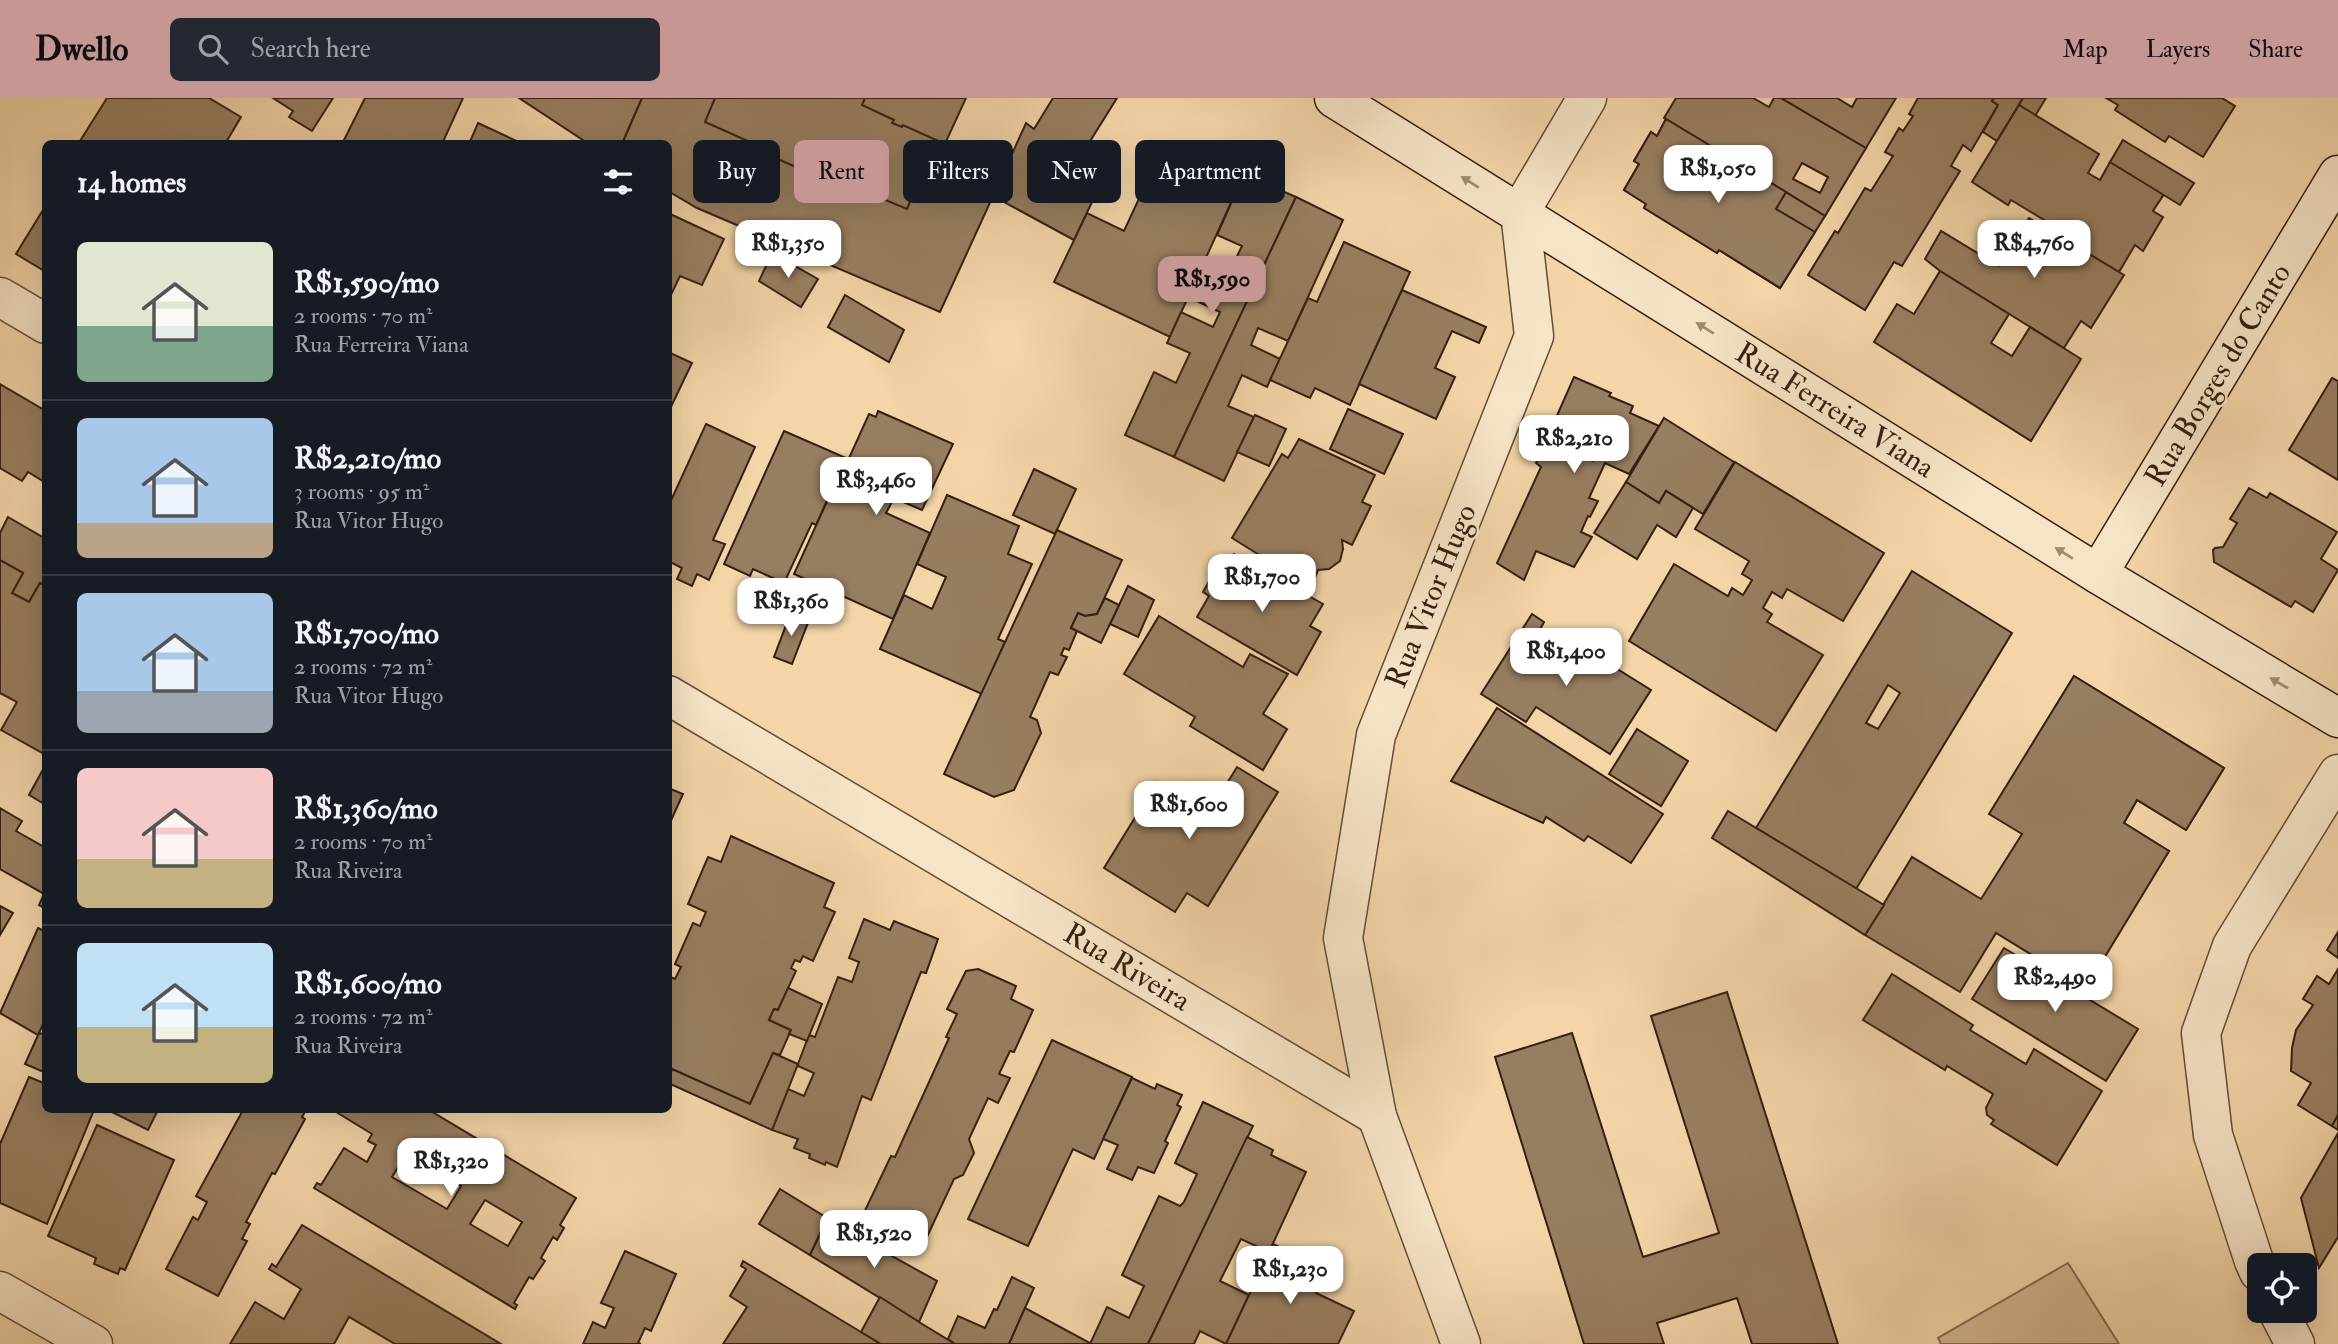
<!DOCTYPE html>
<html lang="en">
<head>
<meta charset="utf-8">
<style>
  body { margin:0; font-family:"IM FELL Double Pica",serif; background:#242831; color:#f1f3f6; height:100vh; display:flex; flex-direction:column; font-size:26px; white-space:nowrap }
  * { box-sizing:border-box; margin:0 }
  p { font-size:23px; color:#9ea1a6 }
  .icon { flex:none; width:38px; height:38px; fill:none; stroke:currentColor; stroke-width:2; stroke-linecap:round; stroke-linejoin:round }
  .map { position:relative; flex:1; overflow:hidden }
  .side { position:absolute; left:42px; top:42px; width:630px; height:973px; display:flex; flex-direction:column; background:#171b24; border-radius:10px; box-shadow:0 7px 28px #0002 }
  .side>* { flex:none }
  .hud { position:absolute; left:693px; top:42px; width:665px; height:63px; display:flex; gap:14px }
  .controls { position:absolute; left:2247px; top:1155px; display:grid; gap:14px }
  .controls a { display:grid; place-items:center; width:70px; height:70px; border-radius:10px; background:#171b24; box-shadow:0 7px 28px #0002; font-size:35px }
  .price { position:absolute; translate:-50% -60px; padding:0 16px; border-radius:14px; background:#fff; color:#222; font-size:23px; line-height:46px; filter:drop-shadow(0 2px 4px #0008) }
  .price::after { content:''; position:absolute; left:50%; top:42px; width:21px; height:16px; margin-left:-10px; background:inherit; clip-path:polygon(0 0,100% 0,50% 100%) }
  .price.active { background:#c59692; color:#111 }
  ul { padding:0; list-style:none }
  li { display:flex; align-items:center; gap:21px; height:175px; padding:0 35px }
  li+li { border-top:2px solid #363941 }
  li span { display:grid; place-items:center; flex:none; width:196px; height:140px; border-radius:10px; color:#555 }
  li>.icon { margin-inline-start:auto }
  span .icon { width:84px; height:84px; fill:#fffc; stroke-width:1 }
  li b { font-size:30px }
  h2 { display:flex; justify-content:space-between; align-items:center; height:84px; padding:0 35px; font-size:30px }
  .chip { padding:0 24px; border-radius:10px; background:#171b24; box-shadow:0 7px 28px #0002; font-size:24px; line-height:63px }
  .chip.active { background:#c59692; color:#111 }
  header { display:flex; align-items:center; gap:42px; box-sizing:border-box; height:98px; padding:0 35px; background:#c59692; color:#111 }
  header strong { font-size:33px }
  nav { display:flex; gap:38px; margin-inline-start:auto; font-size:24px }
  .search { width:490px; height:63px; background:#242831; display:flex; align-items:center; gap:18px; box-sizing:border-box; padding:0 24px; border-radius:10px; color:#9ea1a6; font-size:26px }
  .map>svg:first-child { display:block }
</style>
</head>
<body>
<header>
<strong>Dwello</strong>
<div class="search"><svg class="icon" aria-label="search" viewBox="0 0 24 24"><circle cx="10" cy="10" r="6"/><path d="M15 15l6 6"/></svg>Search here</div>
<nav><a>Map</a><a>Layers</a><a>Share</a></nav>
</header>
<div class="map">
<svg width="2338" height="1246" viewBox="0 0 2338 1246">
  <rect width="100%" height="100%" fill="#f3d5a8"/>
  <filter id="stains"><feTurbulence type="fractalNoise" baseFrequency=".00286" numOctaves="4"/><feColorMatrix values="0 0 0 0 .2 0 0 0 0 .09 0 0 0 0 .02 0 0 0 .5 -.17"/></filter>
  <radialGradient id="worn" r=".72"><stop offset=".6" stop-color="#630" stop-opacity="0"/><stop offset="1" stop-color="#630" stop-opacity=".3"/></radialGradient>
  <path fill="#d3b68f" stroke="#846a51" stroke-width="2" d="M2068,1165L2119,1246H1941L1938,1240Z"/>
  <g fill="#987e60" stroke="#361f13" stroke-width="2" fill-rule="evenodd">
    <path d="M107,0H209L241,19L225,46H84L80,43Z"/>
    <path d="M273,0H333L312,33L289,19L293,13Z"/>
    <path d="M365,0H463L442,46H342Z"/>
    <path d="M519,0H642L622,46H589Z"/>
    <path d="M642,0H966L933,72L993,98L940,214L697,110L668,93V46H622Z"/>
    <path d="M715,0H865L862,7L894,22L892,25L902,29L903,27L945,46L927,87L919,83L907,111L864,93L862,98L748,48L750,44L705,24Z"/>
    <path d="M1053,0H1117L1074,69L1101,85L1074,142L993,98L1026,25L1034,31Z"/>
    <path d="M1676,0H1753L1769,9L1774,0H1781L1866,50L1825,118L1664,20ZM1802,65L1828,79L1820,95L1793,81Z"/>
    <path d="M1781,0H1837L1852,9L1857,0H1896L1866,50Z"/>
    <path d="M1918,0H1994L1992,3L1998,7L1971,53L1963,47L1951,68L1960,73L1902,168L1894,164L1865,212L1808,177L1835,133L1838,135L1865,90L1871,93L1893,58L1885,54L1899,30L1903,33L1913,18L1909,16Z"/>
    <path d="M1994,0H2023L1997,43L1983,34L1998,7L1992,3Z"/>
    <path d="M2023,0H2046L2035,18L2019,7Z"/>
    <path d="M2106,0H2222L2235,8L2203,59L2169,38L2165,44L2115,12L2118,7Z"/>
    <path d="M2019,7L2099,56L2088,75L2100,82L2110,64L2164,96L2153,113L2163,119L2143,153L2135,147L2119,174L2056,136L2059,131L2011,102L2008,107L1972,84Z"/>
    <path d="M1666,21L1709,47L1689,78L1704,88L1713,75L1718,78L1730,60L1825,118L1780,190L1719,152L1717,155L1644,110L1646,106L1624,92L1639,66L1634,63L1651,34L1657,38Z"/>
    <path d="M1666,21L1709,47L1689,78L1704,88L1713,75L1718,78L1730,60L1786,94L1776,111L1815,134L1780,190L1719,152L1717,155L1644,110L1646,106L1624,92L1639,66L1634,63L1651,34L1657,38Z"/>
    <path d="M478,25L523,46H469Z"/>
    <path d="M2123,42L2194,85L2180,107L2110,64Z"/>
    <path d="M1162,51L1239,87L1170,239L1054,184L1087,115L1124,133Z"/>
    <path d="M1244,76L1296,99L1174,359L1125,337L1154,274L1176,285L1190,255L1167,245L1181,214L1213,229L1220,214L1188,199L1202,168L1227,179L1242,148L1217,137Z"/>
    <path d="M1296,99L1343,122L1288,243L1258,230L1251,247L1280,261L1267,289L1242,277L1228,308L1254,319L1224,383L1174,359Z"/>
    <path d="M46,107V174L16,156Z"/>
    <path d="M668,115L724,141L702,187L680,178L668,203Z"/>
    <path d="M2029,120L2124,177L2091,230L2081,223L2064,250L1940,173L1925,161L1941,133L1999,168Z"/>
    <path d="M1344,144L1410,174L1350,307L1315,290L1310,300L1270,282L1308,200L1317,204Z"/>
    <path d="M772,155L818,181L801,209L759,183Z"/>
    <path d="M1940,173L2009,216L1991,245L2012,258L2030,229L2081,261L2031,343L1874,244L1897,206L1914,216Z"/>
    <path d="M1402,192L1486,229L1479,245L1452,233L1435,270L1455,279L1436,321L1359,286Z"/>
    <path d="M845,197L904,232L889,264L828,229Z"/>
    <path d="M668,254L692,265L668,315Z"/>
    <path d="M1574,279L1611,295L1609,298L1633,308L1630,315L1659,328L1629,376L1605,365L1589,400L1598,403L1590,419L1588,418L1581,434L1592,439L1574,469L1536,453L1524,482L1497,465L1541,369L1536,365ZM1586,339L1599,344L1593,363L1580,358Z"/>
    <path d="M2332,280L2338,283V382L2289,352Z"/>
    <path d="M0,286L46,313V385L28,374L22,383L0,370Z"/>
    <path d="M1348,311L1403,336L1384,376L1330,351Z"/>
    <path d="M878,313L953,346L922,412L894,400L886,415L930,435L893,521L794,476L833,390L865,404L875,382L845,369L869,316L876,319Z"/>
    <path d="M1255,317L1286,331L1269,368L1237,354Z"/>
    <path d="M1664,320L1734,364L1703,416L1666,393L1659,405L1626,384Z"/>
    <path d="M706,326L755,349L713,442L725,446L709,482L697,476L692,488L677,481L682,470L668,463V409Z"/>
    <path d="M784,333L846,360L816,427L812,425L784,485L753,471L750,478L724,466Z"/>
    <path d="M1299,341L1375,377L1362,404L1371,408L1352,447L1342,442L1343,451L1340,463L1329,471L1318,472L1311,489L1232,440L1282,356L1288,360Z"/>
    <path d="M1735,364L1884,455L1843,523L1787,491L1782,500L1772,494L1763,510L1772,516L1767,524L1823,557L1776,633L1629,543L1674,466L1728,498L1732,490L1743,497L1752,482L1742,476L1749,463L1695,431Z"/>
    <path d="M1034,371L1076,391L1055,436L1013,417Z"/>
    <path d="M1626,384L1659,405L1666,393L1693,410L1676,439L1657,427L1637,461L1594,435Z"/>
    <path d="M2249,390L2267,400L2270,395L2337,434L2321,461L2338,472L2313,514L2295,503L2291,509L2214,464L2213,452L2215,450L2223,449L2237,425L2230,421Z"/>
    <path d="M947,397L1019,428L1008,456L1032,466L998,541L1005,544L982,596L880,551L904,497L932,511L946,479L917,466Z"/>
    <path d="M8,419L46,441V488L40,485L29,504L12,495L23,475L0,462V435Z"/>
    <path d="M1057,432L1122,462L1097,516L1085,518L1078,515L1071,530L1077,533L1069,552L1064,550L1061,557L1067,559L1058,577L1050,574L1030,619L1037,622L1041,635L1014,692L994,699L944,676Z"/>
    <path d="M1234,456L1323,506L1310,528L1321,534L1297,577L1197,519L1209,498L1203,494L1212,478L1219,482Z"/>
    <path d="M0,462L23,475L12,495L29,504L40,485L46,488V657L1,632L17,604L0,595Z"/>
    <path d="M1912,473L2012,535L1856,791L1756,730ZM1888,587L1900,595L1878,631L1866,625Z"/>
    <path d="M1128,488L1154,502L1138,539L1110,526Z"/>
    <path d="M1105,500L1119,507L1101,545L1071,530L1078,515L1085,518L1097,516Z"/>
    <path d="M791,514L809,522L792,566L774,559Z"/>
    <path d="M1532,516L1544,524L1538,535L1587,566L1593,556L1651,592L1610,656L1536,609L1526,624L1481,596Z"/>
    <path d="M1159,518L1243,569L1250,556L1288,576L1263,616L1287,631L1263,672L1190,628L1195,619L1124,576Z"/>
    <path d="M2074,578L2224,670L2186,732L2137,702L2124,725L2169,753L2125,824L2068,789L2082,767L2065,757L2087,721L2065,708L2087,670L2037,639Z"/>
    <path d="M2074,578L2224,670L2186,732L2137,702L2124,725L2169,753L2086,890L1996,835L1960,894L1865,837L1912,759L1981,801L2022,736L1989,716Z"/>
    <path d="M1497,610L1663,716L1631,765L1588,738L1584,743L1546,719L1543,725L1451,683Z"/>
    <path d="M1637,631L1688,663L1661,708L1609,676Z"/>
    <path d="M46,666V707L29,697Z"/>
    <path d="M1237,669L1278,694L1208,808L1187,795L1175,814L1104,770L1157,684L1208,716Z"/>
    <path d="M668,690L683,696L668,729Z"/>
    <path d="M0,710L22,723L16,733L46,750V811L39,807L44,796L0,771Z"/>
    <path d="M1728,713L1884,807L1865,837L1712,740Z"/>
    <path d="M731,738L834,785L824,809L835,814L813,863L803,858L800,864L795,862L791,870L796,873L778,912L774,911L769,922L791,932L780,957L773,955L750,1006L668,970V878L675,881L681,869L675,866L693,825L700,828L706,814L688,806L708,759L721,764Z"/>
    <path d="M0,808L13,815L0,837Z"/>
    <path d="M864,821L890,832L894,823L938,841L926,875L921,874L871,1002L862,998L837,1069L826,1064L825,1067L809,1060L810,1056L794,1050L798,1041L772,1032L788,991L804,998L814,975L798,968V966L809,937L815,939L838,879L852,884L859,864L849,860Z"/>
    <path d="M38,830L46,834V920L38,937L0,915Z"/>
    <path d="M2338,834V860L2327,852Z"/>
    <path d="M2004,850L2138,931L2106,983L1972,901Z"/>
    <path d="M978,871L1016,888L1011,901L1033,912L1014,954L1010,953L999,976L1010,980L998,1005L988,1000L969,1041L974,1055L963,1077L954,1081L926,1141L902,1130L897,1142L859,1125L891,1058L895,1059L949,940L946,939L957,916L947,911L966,873Z"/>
    <path d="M2338,871V1017L2332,1028L2298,1007L2311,985L2291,973L2292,950L2296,932L2313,907L2303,901L2317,878L2329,886Z"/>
    <path d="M1892,876L1973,927L1970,932L2026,966L2034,951L2102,993L2057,1067L1991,1026L1994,1022L1987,1017L1986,1010L1993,996L1947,968L1945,972L1863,922Z"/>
    <path d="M788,890L822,906L807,943L789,936L791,932L769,922L774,911L778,912Z"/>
    <path d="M1727,894L1838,1246H1752L1737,1200L1657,1225L1664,1246H1584L1495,959L1572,935L1643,1159L1719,1135L1651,918Z"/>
    <path d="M39,935L46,937V975L25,966Z"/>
    <path d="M1052,942L1132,979L1094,1061L1073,1051L1028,1148L968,1121Z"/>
    <path d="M773,955L798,966L772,1032L668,985L672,971L750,1006Z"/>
    <path d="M29,979L46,986V1012H94L47,1126L0,1105V1046Z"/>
    <path d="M1132,980L1155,991L1157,986L1182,997L1177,1007L1181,1009L1165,1043L1168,1045L1154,1075L1138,1069L1132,1082L1107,1071L1118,1047L1103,1041Z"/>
    <path d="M1203,1004L1253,1028L1148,1246H1090L1107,1209L1129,1220L1144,1188L1122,1177L1159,1098L1180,1108L1184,1104L1197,1076L1175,1065Z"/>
    <path d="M108,1012H158L148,1032Z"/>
    <path d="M243,1012H306L302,1019L305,1021L275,1076L272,1075L246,1124L250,1126L242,1141L247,1143L218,1198L166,1171L193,1119L198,1122L207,1104L196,1098Z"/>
    <path d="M333,1012H429L576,1100L560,1127L564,1130L557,1142L553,1139L541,1160L545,1163L533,1181L529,1179L514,1205L517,1207L515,1211L314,1090L317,1085L321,1087L344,1050L367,1064L376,1047L368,1043L372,1036ZM407,1055L461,1088L447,1111L392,1079ZM485,1102L522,1124L508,1148L470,1126Z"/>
    <path d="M2338,1017V1032L2332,1028Z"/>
    <path d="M97,1027L174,1062L125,1172L120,1170L118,1176L94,1166L96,1160L48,1138Z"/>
    <path d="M2338,1035V1139L2319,1170L2301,1100Z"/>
    <path d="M1247,1039L1273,1052L1271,1057L1306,1074L1269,1154L1241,1141L1220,1183L1249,1197L1226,1246L1200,1233L1194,1246H1148Z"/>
    <path d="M780,1091L827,1120L810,1157L759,1126Z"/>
    <path d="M827,1122L937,1183L919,1224L810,1157Z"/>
    <path d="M302,1127L501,1246H395L349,1219L334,1246H230L255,1204L284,1221L301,1191L269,1171L272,1166L276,1169Z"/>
    <path d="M1273,1146L1327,1172L1316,1195L1354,1213L1338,1246H1226Z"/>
    <path d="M625,1153L676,1176L651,1233L645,1230L638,1245L641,1246H583L593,1224L605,1230L614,1210L601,1205Z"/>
    <path d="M743,1163L861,1234L881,1246H723L747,1209L730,1198L746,1171L741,1168Z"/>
    <path d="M1012,1179L1034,1190L1009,1246H955L948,1241L958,1218L985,1230L994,1211L997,1212Z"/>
    <path d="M880,1199L919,1224L955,1246H881L861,1234Z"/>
    <path d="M1025,1210L1090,1245V1246H1009Z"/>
  </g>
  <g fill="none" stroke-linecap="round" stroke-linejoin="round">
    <defs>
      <g id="street">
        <path d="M0,199L46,226"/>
        <path d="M668,597L1377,1018"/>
        <path d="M2259,1174L2254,1163L2213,1037L2201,935L2232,848L2338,676"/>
        <path d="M0,1193L93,1246"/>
        <path d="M2278,1213L2295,1246"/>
        <path d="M1461,1246L1377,1018L1343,840L1376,637L1534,238L1520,114L1587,0"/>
      </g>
      <g id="secondary">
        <path d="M1334,0L2098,476L2338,620"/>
        <path d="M2098,476L2338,77"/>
      </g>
    </defs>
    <use href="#street" stroke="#654c38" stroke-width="41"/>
    <use href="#secondary" stroke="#361f13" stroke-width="41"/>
    <use href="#street" stroke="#f7e4c6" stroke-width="38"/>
    <use href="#secondary" stroke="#f7e4c6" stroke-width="38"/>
  </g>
  <defs><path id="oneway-solid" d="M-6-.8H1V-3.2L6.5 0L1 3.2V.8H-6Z" transform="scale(1.75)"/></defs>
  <g fill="#a08b75">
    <use href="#oneway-solid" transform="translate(1470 84) rotate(-148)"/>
    <use href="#oneway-solid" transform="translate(1705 230) rotate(-148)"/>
    <use href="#oneway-solid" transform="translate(2064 455) rotate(-148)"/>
    <use href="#oneway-solid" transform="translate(2279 585) rotate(-149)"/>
  </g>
  <g text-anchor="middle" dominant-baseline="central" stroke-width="5" stroke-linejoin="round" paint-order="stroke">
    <g font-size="30" fill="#361f13" stroke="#f7e4c6">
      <text transform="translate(2218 277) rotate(-59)">Rua Borges do Canto</text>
      <text transform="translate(1835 312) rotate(32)">Rua Ferreira Viana</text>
      <text transform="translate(1431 498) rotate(-68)">Rua Vitor Hugo</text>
      <text transform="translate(1127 869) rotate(31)">Rua Riveira</text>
    </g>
  </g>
  <rect width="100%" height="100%" filter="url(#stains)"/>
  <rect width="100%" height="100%" fill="url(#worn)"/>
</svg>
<div class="controls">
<a><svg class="icon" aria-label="locate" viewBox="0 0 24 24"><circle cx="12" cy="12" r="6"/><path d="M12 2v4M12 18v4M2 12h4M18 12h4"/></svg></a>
</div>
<b class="price" style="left:1718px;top:107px">R$1,050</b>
<b class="price" style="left:788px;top:182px">R$1,350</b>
<b class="price" style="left:2034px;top:182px">R$4,760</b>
<b class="price active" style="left:1212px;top:218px">R$1,590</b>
<b class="price" style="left:1574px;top:377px">R$2,210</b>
<b class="price" style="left:876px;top:419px">R$3,460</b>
<b class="price" style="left:1262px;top:516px">R$1,700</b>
<b class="price" style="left:791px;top:540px">R$1,360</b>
<b class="price" style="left:1566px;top:590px">R$1,400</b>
<b class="price" style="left:1189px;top:743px">R$1,600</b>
<b class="price" style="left:2055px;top:916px">R$2,490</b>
<b class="price" style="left:451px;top:1100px">R$1,320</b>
<b class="price" style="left:874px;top:1172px">R$1,520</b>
<b class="price" style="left:1290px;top:1208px">R$1,230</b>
<div class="hud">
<a class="chip">Buy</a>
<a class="chip active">Rent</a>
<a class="chip">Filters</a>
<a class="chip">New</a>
<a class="chip">Apartment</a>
</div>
<section class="side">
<h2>14 homes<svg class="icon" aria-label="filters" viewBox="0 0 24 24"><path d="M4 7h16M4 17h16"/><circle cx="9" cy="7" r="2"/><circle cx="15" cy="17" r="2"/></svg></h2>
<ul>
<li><span style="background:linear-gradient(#dfe7d0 60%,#7fa58c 0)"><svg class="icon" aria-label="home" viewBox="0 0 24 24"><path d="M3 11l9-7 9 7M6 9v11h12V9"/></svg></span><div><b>R$1,590/mo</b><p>2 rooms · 70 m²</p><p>Rua Ferreira Viana</p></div></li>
<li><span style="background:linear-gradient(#a9c7e8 75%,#b9a48a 0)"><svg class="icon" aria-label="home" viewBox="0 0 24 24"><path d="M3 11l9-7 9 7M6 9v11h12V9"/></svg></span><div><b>R$2,210/mo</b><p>3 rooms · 95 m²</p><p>Rua Vitor Hugo</p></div></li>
<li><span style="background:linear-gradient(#a9c7e8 70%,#9aa5b1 0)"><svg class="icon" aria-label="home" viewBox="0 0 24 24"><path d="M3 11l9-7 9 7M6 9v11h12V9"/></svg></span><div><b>R$1,700/mo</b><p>2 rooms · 72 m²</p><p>Rua Vitor Hugo</p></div></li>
<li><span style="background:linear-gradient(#f6c9c9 65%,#c2b280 0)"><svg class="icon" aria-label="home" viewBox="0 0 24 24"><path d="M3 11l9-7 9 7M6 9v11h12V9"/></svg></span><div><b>R$1,360/mo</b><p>2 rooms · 70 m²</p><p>Rua Riveira</p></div></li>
<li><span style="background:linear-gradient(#bfe0f5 60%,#c2b280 0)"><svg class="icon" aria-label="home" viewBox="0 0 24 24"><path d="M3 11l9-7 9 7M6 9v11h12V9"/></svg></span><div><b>R$1,600/mo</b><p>2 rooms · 72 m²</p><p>Rua Riveira</p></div></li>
</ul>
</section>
</div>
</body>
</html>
